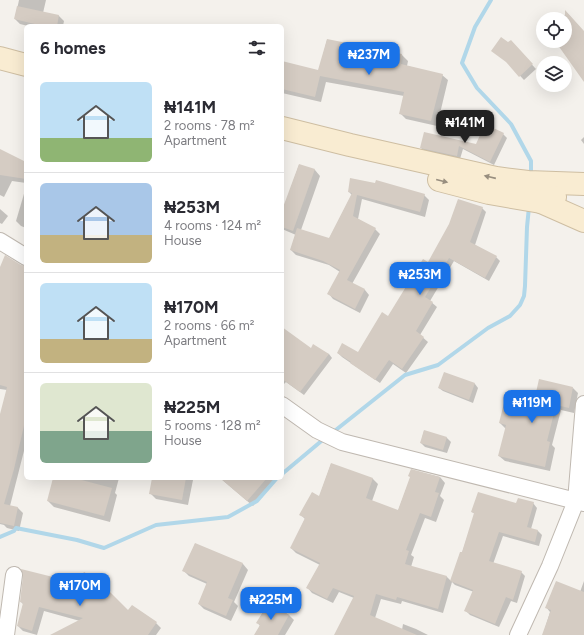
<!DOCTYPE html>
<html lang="en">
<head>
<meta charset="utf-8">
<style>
  body { margin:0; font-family:Figtree,sans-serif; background:#f2f2f3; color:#2b2b33; height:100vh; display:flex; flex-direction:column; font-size:15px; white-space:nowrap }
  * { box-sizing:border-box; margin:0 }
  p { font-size:13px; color:#7c7c81 }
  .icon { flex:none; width:22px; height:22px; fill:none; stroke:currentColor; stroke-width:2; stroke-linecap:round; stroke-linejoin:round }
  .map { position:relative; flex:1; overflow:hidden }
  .details { position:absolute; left:24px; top:24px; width:260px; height:456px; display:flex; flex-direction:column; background:#fff; border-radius:6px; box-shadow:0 4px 16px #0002 }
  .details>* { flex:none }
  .buttons { position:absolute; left:536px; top:12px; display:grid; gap:8px }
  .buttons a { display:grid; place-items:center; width:36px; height:36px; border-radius:50%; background:#fff; box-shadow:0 4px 16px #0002; font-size:20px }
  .price { position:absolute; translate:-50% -34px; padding:0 9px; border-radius:8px; background:#1a73e8; color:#fff; font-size:13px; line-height:26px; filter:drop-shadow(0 1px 2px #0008) }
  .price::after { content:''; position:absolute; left:50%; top:24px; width:12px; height:9px; margin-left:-6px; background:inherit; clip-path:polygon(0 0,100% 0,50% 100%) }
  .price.on { background:#222; color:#fff }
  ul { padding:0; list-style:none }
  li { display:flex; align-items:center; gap:12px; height:100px; padding:0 16px }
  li+li { border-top:1px solid #e1e1e2 }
  li span { display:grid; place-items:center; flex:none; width:112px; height:80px; border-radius:6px; color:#555 }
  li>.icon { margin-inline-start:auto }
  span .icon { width:48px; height:48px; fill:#fffc; stroke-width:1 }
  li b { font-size:17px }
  h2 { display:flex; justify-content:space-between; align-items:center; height:48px; padding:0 16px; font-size:17px }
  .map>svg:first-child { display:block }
</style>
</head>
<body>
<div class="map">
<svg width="584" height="635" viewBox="0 0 584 635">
  <rect width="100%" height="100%" fill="#f4f1ec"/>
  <g fill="#0003">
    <path d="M19,0H46L43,13L59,16L64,21L63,26H28L20,24L15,19Z"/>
    <path d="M567,13L584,32V79L557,41H565V19H560Z"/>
    <path d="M327,40L402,55L408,61L407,66L442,75L448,80L437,126L406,119L400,113L404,96L326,82L321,102L282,93V62L319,71Z"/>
    <path d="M511,42L536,69L524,80L510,65L508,43Z"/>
    <path d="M486,126L503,134L507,138L494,165L463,149L460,159L425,151L421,148L477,145Z"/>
    <path d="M584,137V144L581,140Z"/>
    <path d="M0,150L26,163V183L12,181L4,197L0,195Z"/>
    <path d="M299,165L315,170L320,176L301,230L329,239L352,195L349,192L424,195L429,200L425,217L362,199L358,219L375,229L380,234L352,284L365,290L369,295L360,313L333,299L329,294L340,272L329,265L296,255L291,250L296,235L282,229V213Z"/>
    <path d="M26,187V228L21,226L16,221Z"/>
    <path d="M482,208L486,212L475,245L496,257L500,261L489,281L454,261L430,301L437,307L420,335L428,342L406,373L393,364L380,383L342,357L338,353L358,354L388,317L428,264Z"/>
    <path d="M0,209L8,216L2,224L0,223Z"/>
    <path d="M26,269V411L24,422L26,423V443L10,506L18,508L23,513L19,531L7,528L4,525L0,524V418L7,390L0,389V285Z"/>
    <path d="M282,328L311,350L329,354L332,358L304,395L286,382L282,386Z"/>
    <path d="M445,373L475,384L478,388L473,403L443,391L439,388Z"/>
    <path d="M573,388L578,393L574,413L561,410L552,445L555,448L550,471L505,461L499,456L506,429L500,423Z"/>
    <path d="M424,431L447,438L451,442L447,453L425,447L421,443Z"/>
    <path d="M331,464L373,479L378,484L372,501L398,511L411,477V470L440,477L445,483L440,496L444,500L436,522L425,518L411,555L414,557L411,567L447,577L451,581L462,553L475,514L472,512L517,505L533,503L537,508L531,529L538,531L542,535L539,546L503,536L493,564L521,572L525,576L517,603L511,601L499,627L470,615L466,611L474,592L455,585L452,582L443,613L402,601L401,604L381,599L375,618L402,630L403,624L416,629L428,635H335L354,598L339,592L333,603L312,593L307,587L320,565L296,553L291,548L305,519L301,515L319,498Z"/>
    <path d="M55,478H119L115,493L117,495L110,522L54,507L48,501Z"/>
    <path d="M153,478H191L193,480L188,505L156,499L150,493Z"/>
    <path d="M220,478H272L275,481L253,506Z"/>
    <path d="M195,544L243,564L248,570L234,602L238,606L231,621L204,609L199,604L207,584L189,576L184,571Z"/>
    <path d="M584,581V635H543L550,612L546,607L580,592Z"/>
    <path d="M21,602L128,611L156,623L161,628L156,635H52L80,621L44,611L37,635L23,631L18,626L24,605Z"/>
    <path d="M269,604L289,615L294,620L285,635H255L260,626L258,623Z"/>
  </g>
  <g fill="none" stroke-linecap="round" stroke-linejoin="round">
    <g stroke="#b1d7e9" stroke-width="4">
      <path d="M491,0L475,27L462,63L477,88L511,124L531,161V176"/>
      <path d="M332,433L405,375L438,365L488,328L510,316L520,305L524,296L525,286L527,227L529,207"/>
      <path d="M282,474L325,438"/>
      <path d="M0,537L14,531L16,528L77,540L104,548L156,525L228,517L257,501L277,478"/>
    </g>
  </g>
  <g fill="#d5ccc3">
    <path d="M17,6L59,15L57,26H43L14,19Z"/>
    <path d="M565,10L584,31V82L555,41H565Z"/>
    <path d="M501,37L508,42L511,40L533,64L519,77L506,62L491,51Z"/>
    <path d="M327,39L402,54L401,64L443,74L431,121L399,114L404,92L320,76L315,97L282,89V61L318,70Z"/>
    <path d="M485,124L504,133L490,162L459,146L457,156L420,148L424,132L476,144Z"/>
    <path d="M0,149L26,162V179L0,175Z"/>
    <path d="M299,164L315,169L293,231L282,227V210Z"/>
    <path d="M350,178L375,183L376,180L425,194L420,212L357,195L353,216L376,228L347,280L365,289L355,309L327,294L340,270L323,261L290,250L297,228L329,238L352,193L348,192Z"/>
    <path d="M458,199L483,207L470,242L497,256L485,278L449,258L425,297L433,302L416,331L424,337L402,369L389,360L375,380L350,363L351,362L337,353L342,343L358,352L382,312L388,316L423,259L428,262L449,224Z"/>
    <path d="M5,255L21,265L26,266V417L14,469L4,504L18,507L14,526L0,523V414L7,387L0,385V267Z"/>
    <path d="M282,327L311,348L313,344L329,354L300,392L282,379Z"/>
    <path d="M444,372L475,383L469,400L438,388Z"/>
    <path d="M539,379L573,387L569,408L556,405L547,441L550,442L545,467L498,456L506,425L499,423L505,399L533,406Z"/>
    <path d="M424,430L447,437L443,450L420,443Z"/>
    <path d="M331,463L373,478L366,498L398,510L410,477L408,476L411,469L440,477L435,492L439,493L431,517L420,513L406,550L409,551L405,564L447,576L438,609L397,597L396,600L376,594L370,615L417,635H334L354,596L333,588L327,599L306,588L320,563L290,548L305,518L299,515L312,492L319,496Z"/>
    <path d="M53,478H74L112,488L104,516L47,501Z"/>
    <path d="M152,478H186L182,500L149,494Z"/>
    <path d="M220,478H267L247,501Z"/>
    <path d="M478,492L516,503L518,498L534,502L527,527L538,530L535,542L499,532L489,561L522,571L513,600L506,597L495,624L464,611L473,590L450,581L460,552H462L474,513L471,512Z"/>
    <path d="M195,543L243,563L228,598L233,600L226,616L198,604L207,582L182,571Z"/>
    <path d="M21,569L77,583L84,572L99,581L128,610L132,605L157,622L148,635H50L83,618L39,607L32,631L17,626L23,603L20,602L23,576Z"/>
    <path d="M556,581L584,592V635H542L551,610L545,608Z"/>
    <path d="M269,602L289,615L278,635H254L260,625L256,623Z"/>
  </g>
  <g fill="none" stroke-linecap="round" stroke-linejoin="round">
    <defs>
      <g id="street">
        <path d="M0,241L26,257"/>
        <path d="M282,405L317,430L342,442L584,503"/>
        <path d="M6,635L14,575"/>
        <path d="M518,635L550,566L576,501L584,404"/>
      </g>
      <g id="secondary">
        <path d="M0,58L26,65"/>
        <path d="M282,128L350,145L496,178L528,182L584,184"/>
        <path d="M439,180L489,193L541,202"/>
        <path d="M555,197L541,202L584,221"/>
      </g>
    </defs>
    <use href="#street" stroke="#bfb8b0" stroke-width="18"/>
    <use href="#secondary" stroke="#cebea2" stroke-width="24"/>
    <use href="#street" stroke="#fff" stroke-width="16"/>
    <use href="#secondary" stroke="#f9ecd2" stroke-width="22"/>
  </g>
  <defs><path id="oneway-solid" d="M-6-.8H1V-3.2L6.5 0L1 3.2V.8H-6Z"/></defs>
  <g fill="#988e7f">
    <use href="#oneway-solid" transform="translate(490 177) rotate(-167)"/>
    <use href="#oneway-solid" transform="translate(442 181) rotate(14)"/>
  </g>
</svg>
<div class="buttons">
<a><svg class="icon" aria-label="locate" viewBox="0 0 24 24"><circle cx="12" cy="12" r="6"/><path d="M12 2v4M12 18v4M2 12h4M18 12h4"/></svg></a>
<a><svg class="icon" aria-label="layers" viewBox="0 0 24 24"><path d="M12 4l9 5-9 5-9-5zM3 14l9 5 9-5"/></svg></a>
</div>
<b class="price" style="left:369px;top:76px">₦237M</b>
<b class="price on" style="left:465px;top:144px">₦141M</b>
<b class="price" style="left:420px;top:296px">₦253M</b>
<b class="price" style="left:532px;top:424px">₦119M</b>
<b class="price" style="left:80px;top:607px">₦170M</b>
<b class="price" style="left:271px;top:621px">₦225M</b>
<section class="details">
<h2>6 homes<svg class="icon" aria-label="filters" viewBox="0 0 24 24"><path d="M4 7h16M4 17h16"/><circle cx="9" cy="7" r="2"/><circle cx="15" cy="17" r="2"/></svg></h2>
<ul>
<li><span style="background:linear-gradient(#bfe0f5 70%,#8fb573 0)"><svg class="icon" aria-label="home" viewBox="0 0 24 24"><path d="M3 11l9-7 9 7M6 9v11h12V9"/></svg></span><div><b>₦141M</b><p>2 rooms · 78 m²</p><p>Apartment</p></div></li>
<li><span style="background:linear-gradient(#a9c7e8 65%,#c2b280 0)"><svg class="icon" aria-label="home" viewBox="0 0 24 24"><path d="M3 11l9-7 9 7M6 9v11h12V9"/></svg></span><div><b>₦253M</b><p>4 rooms · 124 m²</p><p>House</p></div></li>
<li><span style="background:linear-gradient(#bfe0f5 70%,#c2b280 0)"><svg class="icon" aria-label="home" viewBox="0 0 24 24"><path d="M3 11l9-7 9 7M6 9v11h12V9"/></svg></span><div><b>₦170M</b><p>2 rooms · 66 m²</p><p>Apartment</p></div></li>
<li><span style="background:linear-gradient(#dfe7d0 60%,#7fa58c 0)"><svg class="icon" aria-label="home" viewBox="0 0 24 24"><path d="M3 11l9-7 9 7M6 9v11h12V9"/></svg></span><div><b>₦225M</b><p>5 rooms · 128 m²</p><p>House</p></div></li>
</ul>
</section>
</div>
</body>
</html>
